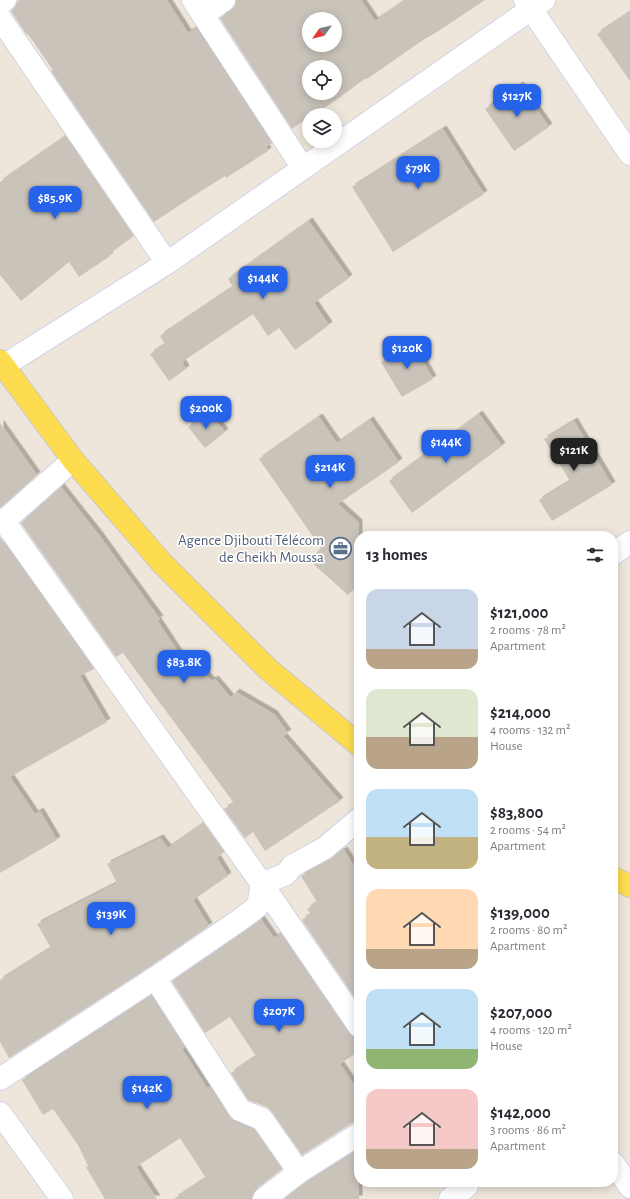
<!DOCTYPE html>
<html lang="en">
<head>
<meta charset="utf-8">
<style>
  body { margin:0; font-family:"Alegreya Sans",sans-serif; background:#f2f2f3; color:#2b2b33; height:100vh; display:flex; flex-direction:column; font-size:15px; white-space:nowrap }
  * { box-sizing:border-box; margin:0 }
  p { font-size:13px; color:#7c7c81 }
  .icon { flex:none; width:22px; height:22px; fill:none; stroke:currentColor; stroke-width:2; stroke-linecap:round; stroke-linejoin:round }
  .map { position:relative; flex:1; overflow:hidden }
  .sheet { position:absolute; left:354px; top:531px; width:264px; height:656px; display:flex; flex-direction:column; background:#fff; border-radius:16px; box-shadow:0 2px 10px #0003 }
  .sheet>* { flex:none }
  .needle { width:26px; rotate:236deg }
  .fabs { position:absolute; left:302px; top:12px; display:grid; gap:8px }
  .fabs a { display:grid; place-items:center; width:40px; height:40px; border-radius:50%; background:#fff; box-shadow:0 2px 10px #0003; font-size:20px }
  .price { position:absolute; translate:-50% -34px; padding:0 9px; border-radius:8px; background:#2563eb; color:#fff; font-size:13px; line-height:26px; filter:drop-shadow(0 1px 2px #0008) }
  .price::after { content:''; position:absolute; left:50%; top:24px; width:12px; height:9px; margin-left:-6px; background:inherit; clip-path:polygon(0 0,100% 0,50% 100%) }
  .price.active { background:#222; color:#fff }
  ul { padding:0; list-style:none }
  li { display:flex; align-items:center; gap:12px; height:100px; padding:0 12px }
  li span { display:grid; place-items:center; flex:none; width:112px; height:80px; border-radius:12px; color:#555 }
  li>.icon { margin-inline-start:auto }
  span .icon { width:48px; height:48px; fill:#fffc; stroke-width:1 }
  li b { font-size:17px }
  h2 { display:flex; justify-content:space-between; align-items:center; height:48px; padding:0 12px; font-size:17px }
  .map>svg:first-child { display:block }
</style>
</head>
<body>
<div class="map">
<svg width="630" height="1199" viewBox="0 0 630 1199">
  <defs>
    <filter id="shadow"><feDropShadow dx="3.5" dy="-3.5" stdDeviation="0" flood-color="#0004"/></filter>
  </defs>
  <rect width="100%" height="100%" fill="#eee6da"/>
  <g fill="#c9c3ba" fill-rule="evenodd" filter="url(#shadow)">
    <path d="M20,0H167L188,33L196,28L272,143L266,147L268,151L226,178L225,176L195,195L154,222L51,71L53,70L28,34L27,35L11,11L16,5L17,2Z"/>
    <path d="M236,0H361L375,21L406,0H485L437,32L423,40L367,79L366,78L326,107L312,115H309V117L292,129L220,18L232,10L235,6ZM309,19H335V45H309ZM309,67H335V93H309Z"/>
    <path d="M630,12V81L597,34Z"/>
    <path d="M520,85L549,127L514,151L485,109Z"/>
    <path d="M443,129L484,194L393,252L352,187Z"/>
    <path d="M66,136L134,236L109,254L110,256L79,277L69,262L21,301L0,275V182Z"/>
    <path d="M309,221L349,278L314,303L329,325L295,350L279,328L268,336L253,314L182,362L186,369L169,381L150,354L165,344L160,336L233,287L228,279Z"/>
    <path d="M413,344L433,379L402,397L381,362Z"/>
    <path d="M208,411L225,432L205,448L188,427Z"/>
    <path d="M479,414L502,446L412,513L389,481Z"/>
    <path d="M319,417L337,443L370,420L399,462L338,504L359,523V582L348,595L310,561L321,548L259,459Z"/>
    <path d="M574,421L612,485L552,521L539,500L570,481L544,439Z"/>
    <path d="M0,423L37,475L0,508Z"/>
    <path d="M61,487L99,535L160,619L157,620L188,667L192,662L212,681L215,679L231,698L236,692L274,714L288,733L283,736L340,801L265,851L253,832L245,838L224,809L234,803L123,653L116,657L21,523Z"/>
    <path d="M0,537L94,669L80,676L107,722L10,777L35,814L40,811L57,840L0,873Z"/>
    <path d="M204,823L224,852L217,858L228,876L193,900L209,926L148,968L9,1058L0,1042V980L51,948L37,924L117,883L107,864L160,838L168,848Z"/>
    <path d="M344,850L359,874V1004L302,920L311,914L307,909L317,902L301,876Z"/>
    <path d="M261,919L274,938L281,934L349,1033L353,1037L359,1038V1051L340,1064L359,1092V1122L352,1123L302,1155L272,1112L267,1107L248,1100L231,1073L256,1056L230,1017L205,1033L172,981Z"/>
    <path d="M151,995L185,1047L182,1049L207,1088L210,1087L230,1117L235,1122L254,1129L282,1169L256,1189L253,1194L252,1199H174L206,1178L180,1138L136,1167L157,1199H105L86,1167L88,1166L78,1145L53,1109L43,1115L22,1080Z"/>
    <path d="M359,1149V1199H284L306,1182Z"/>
  </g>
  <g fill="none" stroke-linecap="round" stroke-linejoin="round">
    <defs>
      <g id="minor">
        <path d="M193,0L303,168"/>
        <path d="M525,0L630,154"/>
        <path d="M0,4L5,0"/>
        <path d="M203,15L224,0"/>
        <path d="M0,18L167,263"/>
        <path d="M0,368L167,263L544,0"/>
        <path d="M4,521L73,460"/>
        <path d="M0,524L4,521L262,884L359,1026"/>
        <path d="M613,554L630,542"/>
        <path d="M155,978L240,1110L262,1119L299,1172"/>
        <path d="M0,1079L155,978L244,917L258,906L262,884L286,874L292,866L325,848L359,819"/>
        <path d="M0,1113L62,1199"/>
        <path d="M613,1163L630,1187"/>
        <path d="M264,1199L299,1172L359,1134"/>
        <path d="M450,1199L467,1186"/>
      </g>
      <g id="major">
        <path d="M0,361L73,460L161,562L268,669L359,745"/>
        <path d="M613,878L630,886"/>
      </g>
    </defs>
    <use href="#minor" stroke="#d0d3e5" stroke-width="24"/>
    <use href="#major" stroke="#c8c8c8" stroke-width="24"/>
    <use href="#minor" stroke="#fff" stroke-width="22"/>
    <use href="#major" stroke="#fedc4f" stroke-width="22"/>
  </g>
  <defs>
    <symbol id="office-ring" viewBox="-11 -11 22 22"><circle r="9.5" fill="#fff" stroke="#5c6f8a" stroke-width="1.5"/><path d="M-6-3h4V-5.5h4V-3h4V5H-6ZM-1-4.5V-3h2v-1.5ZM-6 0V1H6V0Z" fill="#5c6f8a"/></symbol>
  </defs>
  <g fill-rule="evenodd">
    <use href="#office-ring" x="328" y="536" width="25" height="25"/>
  </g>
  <g text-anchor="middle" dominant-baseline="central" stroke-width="3.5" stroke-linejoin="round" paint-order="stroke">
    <g font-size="15" fill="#4e5e75" stroke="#fff" text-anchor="end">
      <text x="324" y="540">Agence Djibouti Télécom<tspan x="324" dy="17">de Cheikh Moussa</tspan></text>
    </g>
  </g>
</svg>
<div class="fabs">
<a><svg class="needle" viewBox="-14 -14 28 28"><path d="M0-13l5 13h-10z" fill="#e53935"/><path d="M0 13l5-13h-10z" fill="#7c7c81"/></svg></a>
<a><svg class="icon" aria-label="locate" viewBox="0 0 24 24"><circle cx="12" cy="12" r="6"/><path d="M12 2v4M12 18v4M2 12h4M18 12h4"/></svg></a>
<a><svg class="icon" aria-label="layers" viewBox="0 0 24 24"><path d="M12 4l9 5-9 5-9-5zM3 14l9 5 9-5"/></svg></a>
</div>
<b class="price" style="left:517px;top:118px">$127K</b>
<b class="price" style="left:418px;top:190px">$79K</b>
<b class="price" style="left:55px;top:220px">$85.9K</b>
<b class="price" style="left:263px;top:300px">$144K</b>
<b class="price" style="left:407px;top:370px">$120K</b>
<b class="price" style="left:206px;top:430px">$200K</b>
<b class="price" style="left:446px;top:464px">$144K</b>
<b class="price active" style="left:574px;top:472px">$121K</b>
<b class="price" style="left:330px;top:489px">$214K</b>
<b class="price" style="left:184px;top:684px">$83.8K</b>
<b class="price" style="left:111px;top:936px">$139K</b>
<b class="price" style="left:279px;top:1033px">$207K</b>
<b class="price" style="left:147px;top:1110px">$142K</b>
<section class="sheet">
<h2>13 homes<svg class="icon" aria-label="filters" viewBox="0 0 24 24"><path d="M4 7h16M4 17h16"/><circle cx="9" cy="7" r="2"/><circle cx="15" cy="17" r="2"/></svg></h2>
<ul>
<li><span style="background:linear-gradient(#c9d6e8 75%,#b9a48a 0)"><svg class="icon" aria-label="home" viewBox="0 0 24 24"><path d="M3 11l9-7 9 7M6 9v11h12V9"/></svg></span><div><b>$121,000</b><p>2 rooms · 78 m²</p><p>Apartment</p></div></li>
<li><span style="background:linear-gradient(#dfe7d0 60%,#b9a48a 0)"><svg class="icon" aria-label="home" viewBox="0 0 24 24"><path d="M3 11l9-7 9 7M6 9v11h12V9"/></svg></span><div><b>$214,000</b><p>4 rooms · 132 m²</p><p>House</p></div></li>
<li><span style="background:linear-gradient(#bfe0f5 60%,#c2b280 0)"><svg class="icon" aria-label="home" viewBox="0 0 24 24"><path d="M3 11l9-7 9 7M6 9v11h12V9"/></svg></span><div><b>$83,800</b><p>2 rooms · 54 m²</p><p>Apartment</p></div></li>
<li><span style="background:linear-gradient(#ffd9b3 75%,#b9a48a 0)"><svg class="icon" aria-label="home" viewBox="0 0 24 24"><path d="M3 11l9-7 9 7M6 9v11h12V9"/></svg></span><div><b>$139,000</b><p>2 rooms · 80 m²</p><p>Apartment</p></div></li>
<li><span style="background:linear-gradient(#bfe0f5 75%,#8fb573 0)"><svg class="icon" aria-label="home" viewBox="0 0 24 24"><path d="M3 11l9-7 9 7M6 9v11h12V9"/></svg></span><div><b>$207,000</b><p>4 rooms · 120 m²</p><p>House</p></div></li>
<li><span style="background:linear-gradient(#f6c9c9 75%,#b9a48a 0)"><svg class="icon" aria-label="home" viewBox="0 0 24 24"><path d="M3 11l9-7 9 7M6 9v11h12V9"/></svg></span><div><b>$142,000</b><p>3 rooms · 86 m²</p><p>Apartment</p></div></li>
</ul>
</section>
</div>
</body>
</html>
